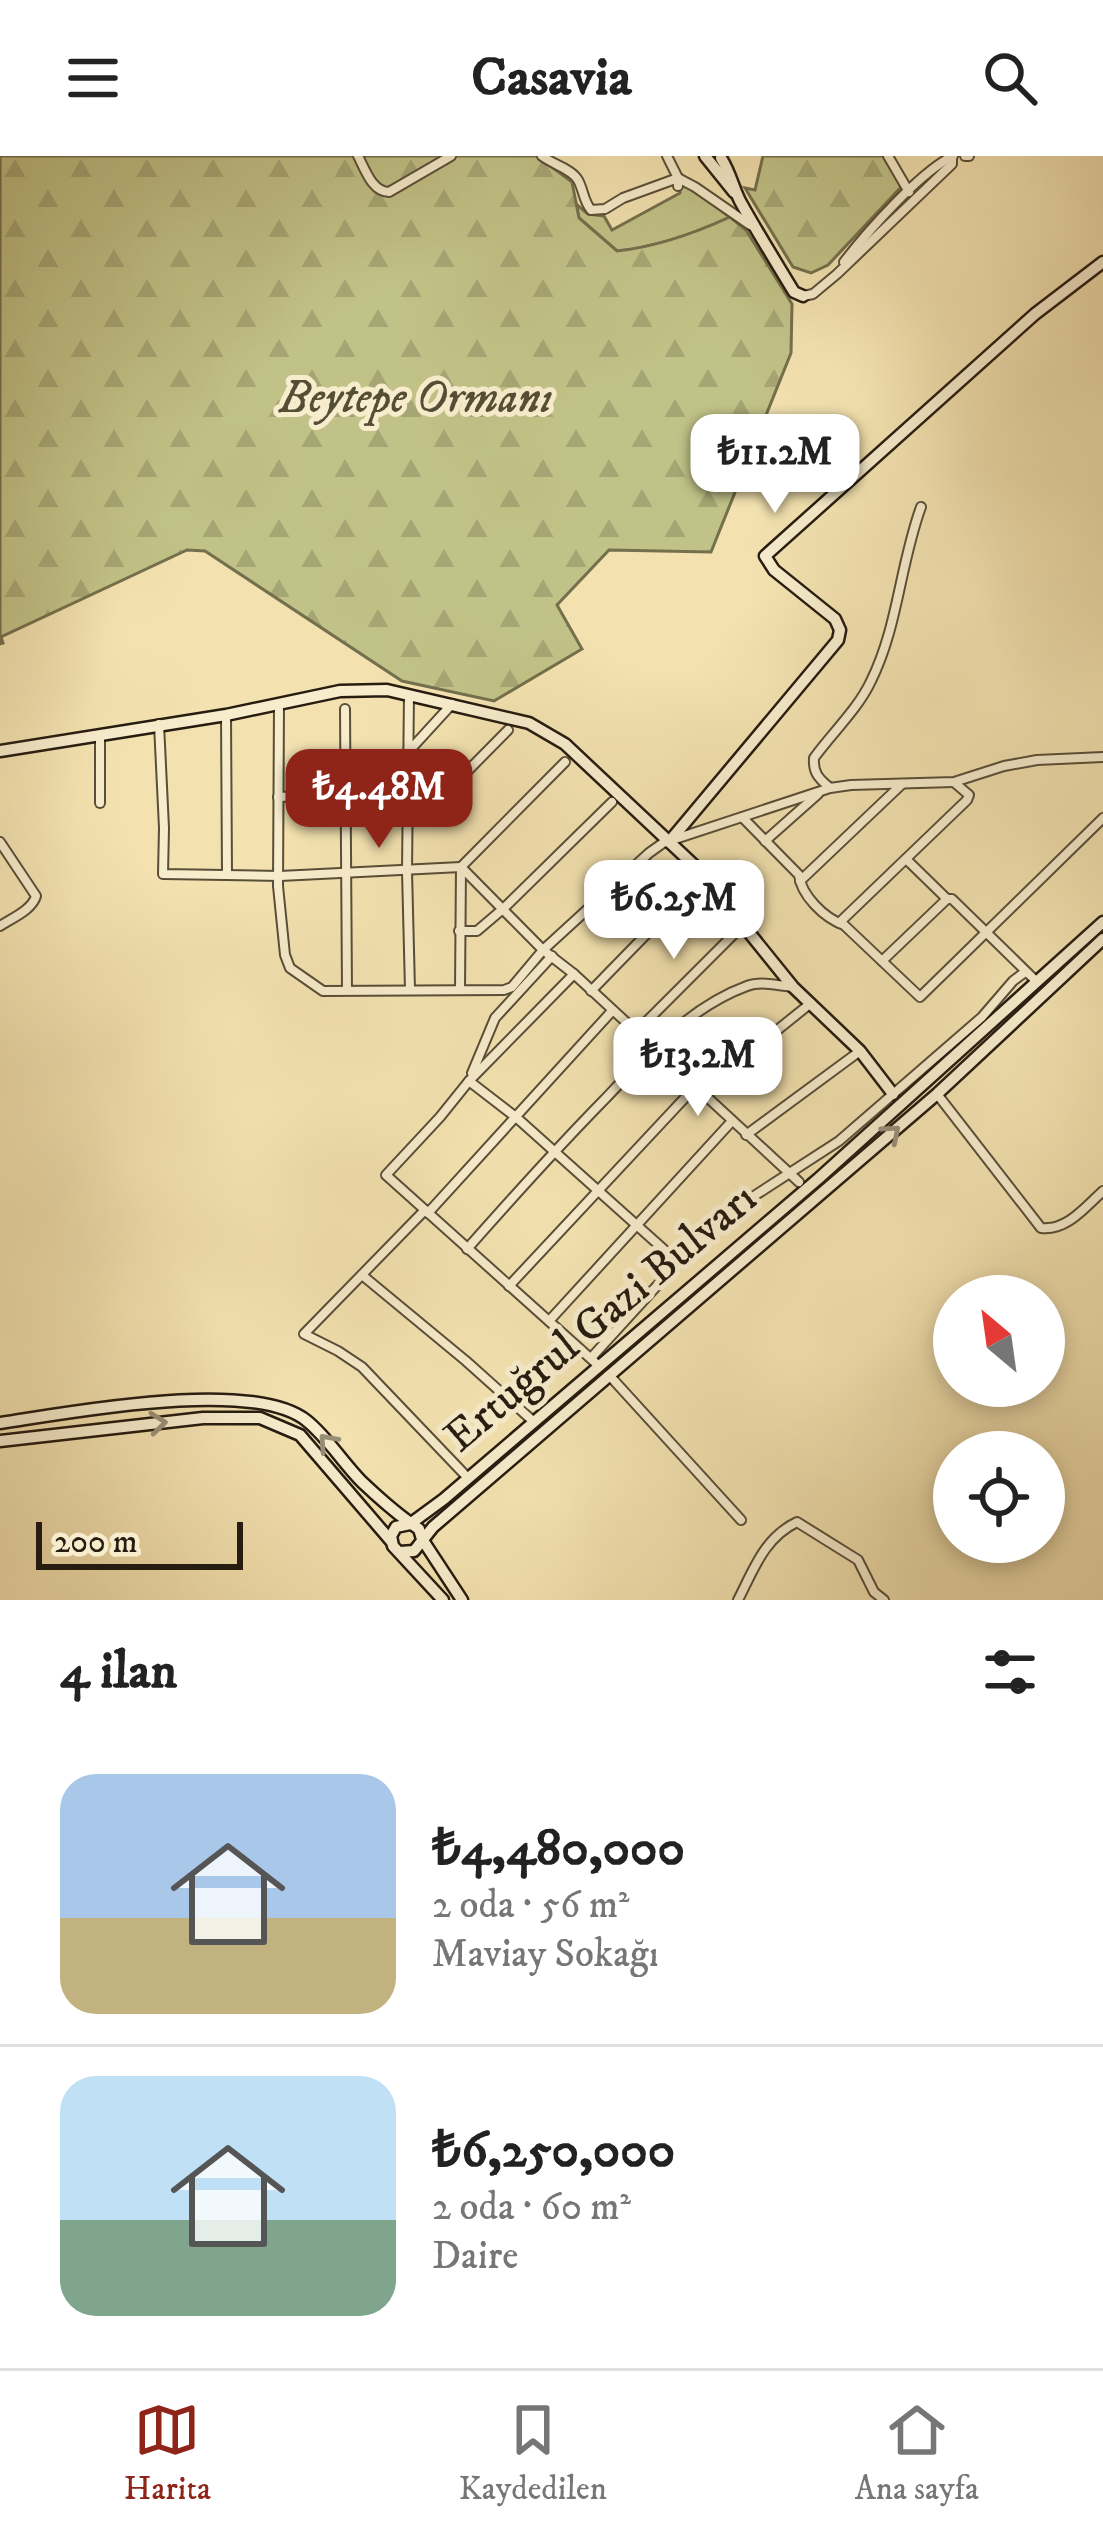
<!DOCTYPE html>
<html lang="tr">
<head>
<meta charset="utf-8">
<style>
  body { margin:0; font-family:"IM FELL DW Pica",serif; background:#f6f6f6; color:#222; height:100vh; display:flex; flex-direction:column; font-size:45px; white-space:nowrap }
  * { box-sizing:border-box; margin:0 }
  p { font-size:39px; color:#767676 }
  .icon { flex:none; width:66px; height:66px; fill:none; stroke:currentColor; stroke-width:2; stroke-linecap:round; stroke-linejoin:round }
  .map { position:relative; height:1444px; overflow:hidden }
  .side { display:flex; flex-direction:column; background:#fff; flex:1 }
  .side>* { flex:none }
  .needle { width:78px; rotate:331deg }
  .tools { position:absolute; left:933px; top:1119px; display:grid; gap:24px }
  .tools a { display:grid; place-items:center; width:132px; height:132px; border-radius:50%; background:#fff; box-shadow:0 6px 18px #0003; font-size:60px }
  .scale { position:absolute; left:36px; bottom:30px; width:207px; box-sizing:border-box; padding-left:12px; border:6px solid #261c10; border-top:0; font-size:33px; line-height:42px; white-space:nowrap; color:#261c10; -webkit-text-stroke:9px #f7eccc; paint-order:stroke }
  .price { position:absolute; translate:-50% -102px; padding:0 27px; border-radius:24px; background:#fff; color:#222; font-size:39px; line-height:78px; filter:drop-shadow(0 3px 6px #0008) }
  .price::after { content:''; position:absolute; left:50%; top:72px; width:36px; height:27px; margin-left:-18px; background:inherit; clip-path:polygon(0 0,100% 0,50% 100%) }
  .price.on { background:#8f2418; color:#fff }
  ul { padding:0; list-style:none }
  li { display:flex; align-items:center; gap:36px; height:300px; padding:0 60px }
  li+li { border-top:3px solid #e0e0e0 }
  li span { display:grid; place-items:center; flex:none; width:336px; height:240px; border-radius:36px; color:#555 }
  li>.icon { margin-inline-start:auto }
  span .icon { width:144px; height:144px; fill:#fffc; stroke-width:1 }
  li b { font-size:51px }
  h2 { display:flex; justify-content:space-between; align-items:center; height:144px; padding:0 60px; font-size:51px }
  header { display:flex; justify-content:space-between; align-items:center; height:156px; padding:0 60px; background:#fff; font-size:54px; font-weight:700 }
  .tabs { display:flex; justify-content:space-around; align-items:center; height:168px; border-top:3px solid #e0e0e0; background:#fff; font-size:33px; color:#767676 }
  .tabs a { display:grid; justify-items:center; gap:6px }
  .tabs .on { color:#8f2418 }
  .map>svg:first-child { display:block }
</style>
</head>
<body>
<header><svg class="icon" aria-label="menu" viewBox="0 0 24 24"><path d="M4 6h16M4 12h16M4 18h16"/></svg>Casavia<svg class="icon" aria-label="search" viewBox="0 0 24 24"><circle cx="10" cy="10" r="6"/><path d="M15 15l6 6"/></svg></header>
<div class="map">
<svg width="1103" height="1444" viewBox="0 0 1103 1444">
  <defs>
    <pattern id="forest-firs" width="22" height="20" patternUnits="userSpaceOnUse" patternTransform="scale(3)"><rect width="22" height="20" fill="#c1c287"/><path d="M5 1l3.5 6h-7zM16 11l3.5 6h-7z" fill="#a6a674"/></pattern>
  </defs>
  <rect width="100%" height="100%" fill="#f3e2b0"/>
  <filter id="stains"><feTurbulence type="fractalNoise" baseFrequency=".00167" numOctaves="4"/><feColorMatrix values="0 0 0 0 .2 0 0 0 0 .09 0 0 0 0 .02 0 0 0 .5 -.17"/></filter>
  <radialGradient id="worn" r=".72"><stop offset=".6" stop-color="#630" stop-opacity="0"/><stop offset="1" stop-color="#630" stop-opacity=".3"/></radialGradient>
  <path fill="#c1c287" stroke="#746f4c" stroke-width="3" d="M687,29L730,61C693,78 656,91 617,95L579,62L576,48L588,58L604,60L612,74L680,37L679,30Z"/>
  <g fill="url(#forest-firs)" stroke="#746f4c" stroke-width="3">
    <path d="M0,0H537L572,26L579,62L617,95C656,91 693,78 730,61L746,74L792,148L791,197L711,396L609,394L557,449L582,493L494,545L402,525L205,395L187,394L1,481L3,487L0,488Z"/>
    <path d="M763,0H886L903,29L828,109L811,117L793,111L745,32L755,34Z"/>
  </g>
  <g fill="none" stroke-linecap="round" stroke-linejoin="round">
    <defs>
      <g id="street">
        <path d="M358,0C365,13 372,36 389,36L451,0"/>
        <path d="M542,0C552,8 572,13 578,24C584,35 583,44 591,54L605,53L623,42L678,22L695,31L750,69"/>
        <path d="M667,0L678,22V30"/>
        <path d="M888,0L909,36"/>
        <path d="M965,0H969"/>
        <path d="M844,106C867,76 920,16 953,0"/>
        <path d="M803,140L813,138L837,118L952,8V1"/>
        <path d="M409,539L407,715L410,834"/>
        <path d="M279,549L278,730L285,799L290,812L323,835L504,834L512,831L543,794L649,697L663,687L830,632L851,629L954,626L1004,610L1037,604L1103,601"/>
        <path d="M345,553L347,834"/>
        <path d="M226,559L227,718"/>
        <path d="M159,568L164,672L163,718L280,720L461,711L543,794L574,818L799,1026"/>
        <path d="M100,579V647"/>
        <path d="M409,595L452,548"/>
        <path d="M345,620L408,621"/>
        <path d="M829,631C818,622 813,616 814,602C832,577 858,553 871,525C898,471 900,408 921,351"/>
        <path d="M278,641L345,638"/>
        <path d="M408,650L434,649L508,574"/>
        <path d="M743,662L799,719C801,739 824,762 844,769L920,841L1103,662"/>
        <path d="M765,685L818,638"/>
        <path d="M0,686L36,740C32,754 12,762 0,770"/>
        <path d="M906,703L947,743H952L1037,826"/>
        <path d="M800,725L902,628"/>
        <path d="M839,767L967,644L969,639L955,627"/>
        <path d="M459,775H477L504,752L612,646"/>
        <path d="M882,805L947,743"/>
        <path d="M574,818L469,925L440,961L386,1019L599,1210"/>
        <path d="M460,833L461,711L565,606"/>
        <path d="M591,835L703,720"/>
        <path d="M635,877L743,769"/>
        <path d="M472,917L495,862L552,800"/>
        <path d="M469,925L517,962L670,1099L684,1096"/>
        <path d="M700,936L811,847"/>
        <path d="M937,938L1041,1072C1067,1075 1085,1051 1103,1035"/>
        <path d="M746,979L860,895"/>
        <path d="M425,1054L304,1178L338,1195L362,1211L468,1322"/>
        <path d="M428,1057L612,855"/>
        <path d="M467,1093C512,1042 557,992 604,944C645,901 689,851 747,830C760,825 778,829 792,831"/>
        <path d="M362,1119L466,1205L534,1266"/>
        <path d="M509,1130L695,931"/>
        <path d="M549,1165L732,965"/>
        <path d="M591,1202L717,1064L839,985L982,861L1013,825L1025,816"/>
        <path d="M609,1219L741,1364"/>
        <path d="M738,1444C754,1413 764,1382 797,1366L858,1404L874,1436L884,1444"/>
      </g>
      <g id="secondary">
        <path d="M705,0L734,36"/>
        <path d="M721,2C730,16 733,31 740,45C757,76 776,106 794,136L803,140"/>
        <path d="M0,595L226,559L340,535L387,534L529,567L565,588L697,712L793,831L860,895L893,938"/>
        <path d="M669,686L838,484L840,474L835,463L774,414L765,400L1035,158L1103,106"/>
        <path d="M0,1267C68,1257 253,1221 307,1265C328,1282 343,1307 362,1326C380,1343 399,1360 419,1373L422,1383L462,1444"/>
        <path d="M0,1285L203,1262H260L300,1279L391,1385"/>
        <path d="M400,1396L414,1395L433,1371L937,938L1103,783"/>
        <path d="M443,1444L393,1390L391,1380L396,1371L410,1368L444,1343L818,1023L1103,766"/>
      </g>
    </defs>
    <use href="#street" stroke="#594e38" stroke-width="12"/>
    <use href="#secondary" stroke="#261c10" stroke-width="15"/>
    <use href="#street" stroke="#f7eccc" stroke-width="8"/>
    <use href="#secondary" stroke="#f7eccc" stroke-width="10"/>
  </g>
  <defs><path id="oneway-chevron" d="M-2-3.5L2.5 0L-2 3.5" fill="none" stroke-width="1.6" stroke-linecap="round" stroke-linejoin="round" transform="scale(3)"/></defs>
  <g stroke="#998e77">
    <use href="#oneway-chevron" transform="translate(892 977) rotate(-41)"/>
    <use href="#oneway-chevron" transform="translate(158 1267) rotate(-6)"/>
    <use href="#oneway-chevron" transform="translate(327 1286) rotate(-132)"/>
  </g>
  <g text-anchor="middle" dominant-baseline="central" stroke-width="10" stroke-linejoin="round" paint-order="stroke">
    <g font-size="45" font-style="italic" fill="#544e34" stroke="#f7eccc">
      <text x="416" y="243">Beytepe Ormanı</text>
    </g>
    <g font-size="45" fill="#261c10" stroke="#f7eccc">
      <text transform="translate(601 1162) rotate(-40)">Ertuğrul Gazi Bulvarı</text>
    </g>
  </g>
  <rect width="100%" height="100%" filter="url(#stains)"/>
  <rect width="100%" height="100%" fill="url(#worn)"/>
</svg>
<div class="tools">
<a><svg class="needle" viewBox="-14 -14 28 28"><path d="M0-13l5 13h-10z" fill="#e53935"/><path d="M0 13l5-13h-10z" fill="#767676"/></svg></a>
<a><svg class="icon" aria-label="locate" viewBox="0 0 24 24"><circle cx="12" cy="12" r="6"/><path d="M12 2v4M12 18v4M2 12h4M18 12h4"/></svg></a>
</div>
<div class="scale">200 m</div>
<b class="price" style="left:775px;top:360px">₺11.2M</b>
<b class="price on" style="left:379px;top:695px">₺4.48M</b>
<b class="price" style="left:674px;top:806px">₺6.25M</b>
<b class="price" style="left:698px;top:963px">₺13.2M</b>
</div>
<section class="side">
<h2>4 ilan<svg class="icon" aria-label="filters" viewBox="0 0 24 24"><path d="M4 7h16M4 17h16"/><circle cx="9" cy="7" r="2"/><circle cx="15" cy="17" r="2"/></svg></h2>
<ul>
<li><span style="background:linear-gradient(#a9c7e8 60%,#c2b280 0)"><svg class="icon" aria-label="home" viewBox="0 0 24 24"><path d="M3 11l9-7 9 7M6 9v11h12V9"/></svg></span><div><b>₺4,480,000</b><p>2 oda · 56 m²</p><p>Maviay Sokağı</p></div></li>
<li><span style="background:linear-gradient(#bfe0f5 60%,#7fa58c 0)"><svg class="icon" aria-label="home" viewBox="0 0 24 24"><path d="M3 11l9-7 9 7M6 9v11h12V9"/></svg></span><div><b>₺6,250,000</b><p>2 oda · 60 m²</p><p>Daire</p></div></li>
</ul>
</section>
<nav class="tabs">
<a class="on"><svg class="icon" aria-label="map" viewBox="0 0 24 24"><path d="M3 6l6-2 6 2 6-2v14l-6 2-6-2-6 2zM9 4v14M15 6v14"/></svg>Harita</a>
<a><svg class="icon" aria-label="saved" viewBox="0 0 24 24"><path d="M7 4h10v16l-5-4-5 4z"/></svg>Kaydedilen</a>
<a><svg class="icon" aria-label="home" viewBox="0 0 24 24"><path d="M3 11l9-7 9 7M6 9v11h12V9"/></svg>Ana sayfa</a>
</nav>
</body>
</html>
